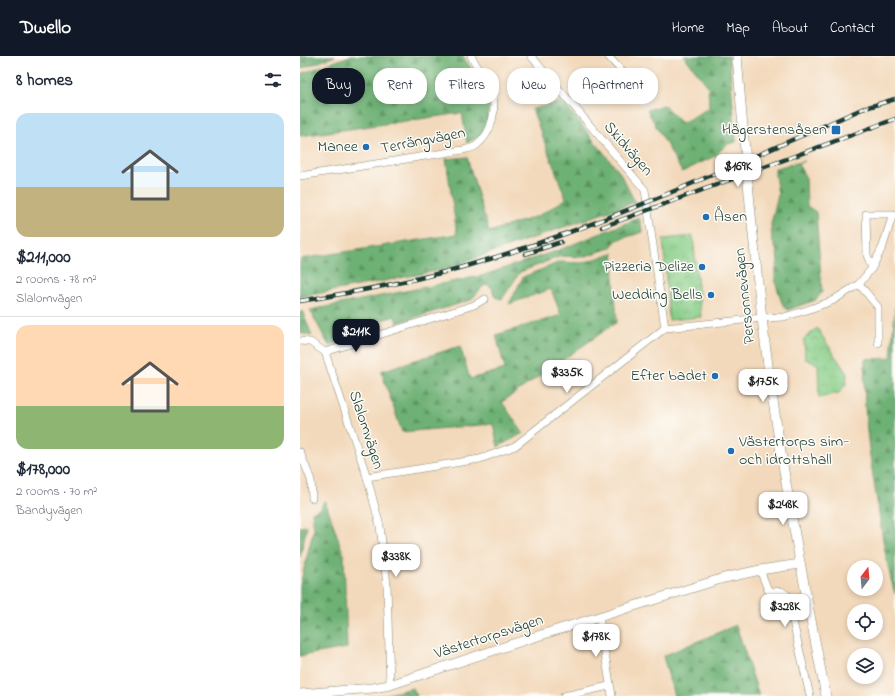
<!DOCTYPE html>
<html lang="en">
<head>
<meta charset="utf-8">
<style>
  body { margin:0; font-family:"Indie Flower",sans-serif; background:#f2f2f3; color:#1f2937; height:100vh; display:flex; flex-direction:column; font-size:15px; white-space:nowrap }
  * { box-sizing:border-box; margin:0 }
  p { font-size:13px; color:#747a83 }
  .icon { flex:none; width:22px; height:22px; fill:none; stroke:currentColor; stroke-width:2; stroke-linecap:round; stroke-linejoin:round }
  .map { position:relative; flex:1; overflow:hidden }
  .sheet { display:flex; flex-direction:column; background:#fff; width:300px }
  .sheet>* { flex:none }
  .top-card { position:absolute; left:12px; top:12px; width:380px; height:36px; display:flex; gap:8px }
  .needle { width:26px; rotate:16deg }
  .fabs { position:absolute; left:547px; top:504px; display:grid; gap:8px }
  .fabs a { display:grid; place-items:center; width:36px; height:36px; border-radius:50%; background:#fff; box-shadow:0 2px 6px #0003; font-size:20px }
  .price { position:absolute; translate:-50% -34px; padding:0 9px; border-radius:8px; background:#fff; color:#222; font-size:13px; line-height:26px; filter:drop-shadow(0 1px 2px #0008) }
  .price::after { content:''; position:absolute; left:50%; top:24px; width:12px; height:9px; margin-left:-6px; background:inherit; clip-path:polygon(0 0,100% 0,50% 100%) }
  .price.selected { background:#111827; color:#fff }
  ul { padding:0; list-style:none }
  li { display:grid; align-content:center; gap:8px; height:212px; padding:0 16px }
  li+li { border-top:1px solid #e0e1e3 }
  li span { display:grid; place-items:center; height:124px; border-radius:12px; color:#555 }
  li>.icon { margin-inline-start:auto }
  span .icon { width:72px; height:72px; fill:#fffc; stroke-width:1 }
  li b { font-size:17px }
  h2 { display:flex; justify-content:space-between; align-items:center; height:48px; padding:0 16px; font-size:17px }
  .tag { padding:0 14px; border-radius:16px; background:#fff; box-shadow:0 2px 6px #0003; font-size:14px; line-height:36px }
  .tag.selected { background:#111827; color:#fff }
  header { display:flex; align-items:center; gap:24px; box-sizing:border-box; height:56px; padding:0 20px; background:#111827; color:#fff }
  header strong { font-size:19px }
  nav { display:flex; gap:22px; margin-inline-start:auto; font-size:14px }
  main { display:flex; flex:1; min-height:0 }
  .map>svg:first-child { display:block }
</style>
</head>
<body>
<header>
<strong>Dwello</strong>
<nav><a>Home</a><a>Map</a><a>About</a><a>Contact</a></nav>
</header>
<main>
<section class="sheet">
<h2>8 homes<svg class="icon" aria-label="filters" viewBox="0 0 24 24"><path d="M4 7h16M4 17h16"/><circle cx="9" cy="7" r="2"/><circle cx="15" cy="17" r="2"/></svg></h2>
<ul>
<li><span style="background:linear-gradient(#bfe0f5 60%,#c2b280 0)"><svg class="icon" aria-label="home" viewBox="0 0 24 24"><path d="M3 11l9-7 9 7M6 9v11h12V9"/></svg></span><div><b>$211,000</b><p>2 rooms · 78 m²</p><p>Slalomvägen</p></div></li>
<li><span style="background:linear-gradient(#ffd9b3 65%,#8fb573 0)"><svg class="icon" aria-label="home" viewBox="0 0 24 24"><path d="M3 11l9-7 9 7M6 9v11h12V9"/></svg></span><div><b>$178,000</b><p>2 rooms · 70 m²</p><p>Bandyvägen</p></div></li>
</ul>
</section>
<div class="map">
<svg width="595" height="640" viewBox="0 0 595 640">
  <defs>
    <pattern id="forest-firs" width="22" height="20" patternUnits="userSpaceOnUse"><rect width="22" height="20" fill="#6eb174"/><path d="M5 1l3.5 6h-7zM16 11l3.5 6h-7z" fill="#5a9160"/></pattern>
    <pattern id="park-crowns" width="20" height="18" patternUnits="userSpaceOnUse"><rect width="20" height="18" fill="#89ce88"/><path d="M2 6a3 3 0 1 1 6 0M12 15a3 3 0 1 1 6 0" fill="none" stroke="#6fa870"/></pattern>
  </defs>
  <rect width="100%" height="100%" fill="#fdfcf7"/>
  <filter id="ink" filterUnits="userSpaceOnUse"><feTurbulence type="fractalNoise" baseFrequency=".025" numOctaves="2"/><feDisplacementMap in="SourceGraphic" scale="8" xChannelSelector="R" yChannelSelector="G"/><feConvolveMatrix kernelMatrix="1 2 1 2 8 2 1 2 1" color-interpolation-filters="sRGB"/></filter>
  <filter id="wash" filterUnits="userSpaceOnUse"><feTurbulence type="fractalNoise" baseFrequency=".012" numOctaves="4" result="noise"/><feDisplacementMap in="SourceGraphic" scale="16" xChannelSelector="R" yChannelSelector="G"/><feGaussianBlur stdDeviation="0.9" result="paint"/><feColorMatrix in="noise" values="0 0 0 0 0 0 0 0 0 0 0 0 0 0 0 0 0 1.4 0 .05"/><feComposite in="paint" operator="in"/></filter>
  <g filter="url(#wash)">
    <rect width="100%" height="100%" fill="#f3d9bb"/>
    <g fill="url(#forest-firs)" stroke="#467754">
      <path d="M0,0H35L0,13Z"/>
      <path d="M50,0H163C175,21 195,39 187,65C186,70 184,75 180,79C177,82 171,84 167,87L162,57L0,80V18Z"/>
      <path d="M384,0H429L436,86L427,88L415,100L382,116L347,54L363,49L382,67L409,52L408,30Z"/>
      <path d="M263,46L320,117L335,146L142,214L0,241V203L157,178L146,103L167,101L189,176L238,160L266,143L232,53Z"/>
      <path d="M505,105L498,108L506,122L507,150L516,156L522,236L516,244L487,254L482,247L475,225V216L478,206L477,196L472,184L471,168L478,139L475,119V112Z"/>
      <path d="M339,162L343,176L317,184L310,192L283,201L261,200L220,216L202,243L195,241L192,232L187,228L182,231L171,244L97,267L95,260L35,278L38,286L29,290L10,254L181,220L259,194Z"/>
      <path d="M314,197L313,206L317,266L202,346L223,377L198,391L193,368L102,376L81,315L160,290L170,323L205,313L196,279L261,259L251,233L209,248L223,221L260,206L282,207Z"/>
      <path d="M595,251V538C586,508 582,477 577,445C569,397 562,351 565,303L591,302Z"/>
      <path d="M0,256H3L12,280L0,277Z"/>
      <path d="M25,444L44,500L47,592L0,600V529L14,472L12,456L20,453Z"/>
      <path d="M7,470L0,501V471Z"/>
      <path d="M436,569L459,640H374L363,600Z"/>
      <path d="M113,632L117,640H78Z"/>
    </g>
    <g fill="url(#park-crowns)" stroke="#54865e">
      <path d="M393,180L401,261L369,264L363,183Z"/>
      <path d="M517,272L547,318L546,328L539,337L519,342L518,308L505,303L504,283Z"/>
    </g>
  </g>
  <g filter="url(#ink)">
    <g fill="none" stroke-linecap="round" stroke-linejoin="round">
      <defs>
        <g id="minor">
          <path d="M231,0L345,134L365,272"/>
          <path d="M308,0L337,32L349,40"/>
          <path d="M0,120L163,94C167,93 174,92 177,89C192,77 198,52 191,35C187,23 177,11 171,0"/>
          <path d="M559,228L578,251V287"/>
          <path d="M0,285L10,286L25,296"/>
          <path d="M0,396L11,424L12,442"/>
          <path d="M67,421L180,403L215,390L365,272L462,262L484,261L507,254L532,245L559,228L572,212L583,190L593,158H566L567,199L572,212"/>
          <path d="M460,514L468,534L472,536L481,535L487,539L510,640"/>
          <path d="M299,561L312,640"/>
          <path d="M90,629L87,529L80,470L67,421L25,296L174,249L185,243"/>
          <path d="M264,640L309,630"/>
        </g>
        <g id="tertiary">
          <path d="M437,0C444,87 452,175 462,262C477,389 501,515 526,640"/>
          <path d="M0,638L73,632L90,629L228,583L424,522L460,514L500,508"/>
        </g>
      </defs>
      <use href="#minor" stroke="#898b78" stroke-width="8"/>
      <use href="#tertiary" stroke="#898b78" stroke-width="10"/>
      <use href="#minor" stroke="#fff" stroke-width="7"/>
      <use href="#tertiary" stroke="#fff" stroke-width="9"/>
      <defs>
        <g id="rail">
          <path d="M302,171L595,63"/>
          <path d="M225,198L261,186"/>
          <path d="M0,245C56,236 111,226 166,210C303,171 432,110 562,53L595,43"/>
        </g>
      </defs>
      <use href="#rail" stroke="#1f3d34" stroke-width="4.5"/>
      <use href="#rail" stroke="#fdfcf7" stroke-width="3" stroke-dasharray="9" stroke-linecap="butt"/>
    </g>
  </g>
  <g fill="#1f6fb2" stroke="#fdfcf7" stroke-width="1.5">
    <rect x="531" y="69" width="10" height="10" rx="2"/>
    <circle cx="66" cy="91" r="4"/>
    <circle cx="406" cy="161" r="4"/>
    <circle cx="402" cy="211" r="4"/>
    <circle cx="411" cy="239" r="4"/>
    <circle cx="415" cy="320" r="4"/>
    <circle cx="431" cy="395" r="4"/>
  </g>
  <g text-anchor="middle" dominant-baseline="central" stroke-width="3" stroke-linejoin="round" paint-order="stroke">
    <g font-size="16" fill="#1f3d34" stroke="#fdfcf7" text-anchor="end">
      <text x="527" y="74">Hägerstensåsen</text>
      <text x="58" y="91">Manee</text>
      <text x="414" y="161" text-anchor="start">Åsen</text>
      <text x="394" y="211">Pizzeria Delize</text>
      <text x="403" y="239">Wedding Bells</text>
      <text x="407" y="320">Efter badet</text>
      <text x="439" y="386" text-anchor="start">Västertorps sim-<tspan x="439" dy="18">och idrottshall</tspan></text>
    </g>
    <g font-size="16" fill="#1f3d34" stroke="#fdfcf7">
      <text transform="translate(123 85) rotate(-11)">Terrängvägen</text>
      <text transform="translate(328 93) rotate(49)">Skidvägen</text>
      <text transform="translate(445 240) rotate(-96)">Personnevägen</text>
      <text transform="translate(66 374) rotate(72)">Slalomvägen</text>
      <text transform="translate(189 581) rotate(-18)">Västertorpsvägen</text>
    </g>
  </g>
</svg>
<div class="fabs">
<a><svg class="needle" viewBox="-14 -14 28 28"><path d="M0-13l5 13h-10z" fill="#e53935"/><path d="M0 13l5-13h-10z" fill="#747a83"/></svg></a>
<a><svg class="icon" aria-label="locate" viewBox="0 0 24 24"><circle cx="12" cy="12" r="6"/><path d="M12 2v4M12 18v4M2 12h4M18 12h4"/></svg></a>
<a><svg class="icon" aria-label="layers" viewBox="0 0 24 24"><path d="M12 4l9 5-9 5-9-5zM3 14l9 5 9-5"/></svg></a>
</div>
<b class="price" style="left:438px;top:132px">$169K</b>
<b class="price selected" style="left:56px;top:297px">$211K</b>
<b class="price" style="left:267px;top:338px">$335K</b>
<b class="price" style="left:463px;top:347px">$175K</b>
<b class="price" style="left:483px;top:470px">$248K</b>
<b class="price" style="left:96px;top:522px">$338K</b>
<b class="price" style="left:485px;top:572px">$328K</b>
<b class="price" style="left:296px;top:602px">$178K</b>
<div class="top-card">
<a class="tag selected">Buy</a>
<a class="tag">Rent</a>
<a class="tag">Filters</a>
<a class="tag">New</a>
<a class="tag">Apartment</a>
</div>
</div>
</main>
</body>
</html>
